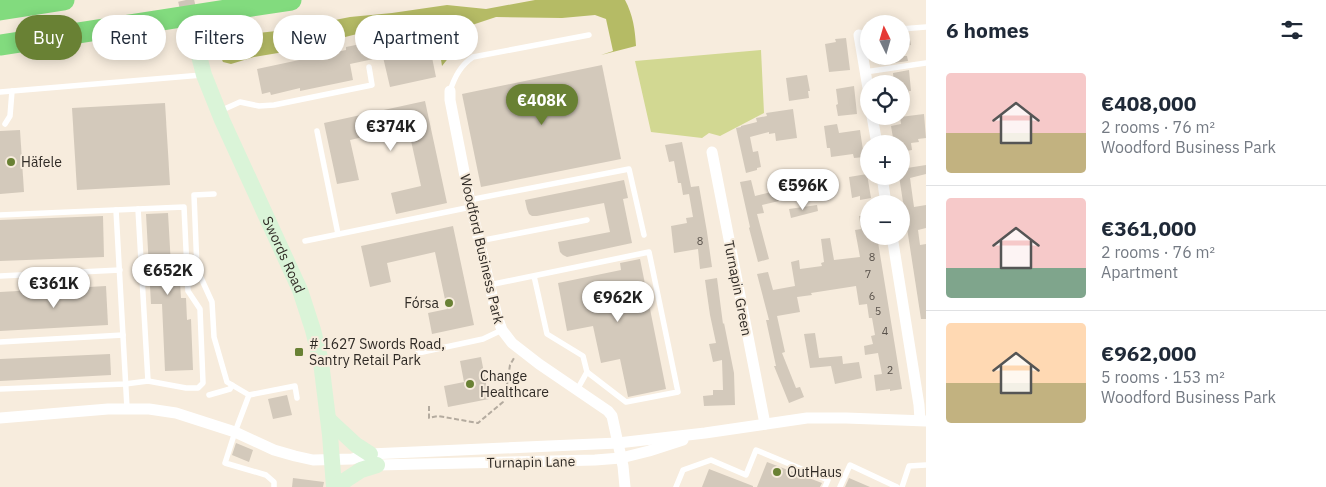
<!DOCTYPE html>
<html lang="en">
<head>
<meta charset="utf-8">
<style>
  body { margin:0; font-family:"IBM Plex Sans",sans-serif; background:#f6f6f7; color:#1f2937; height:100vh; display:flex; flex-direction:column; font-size:19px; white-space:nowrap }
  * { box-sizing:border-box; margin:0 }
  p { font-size:16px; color:#747a83 }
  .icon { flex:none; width:28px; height:28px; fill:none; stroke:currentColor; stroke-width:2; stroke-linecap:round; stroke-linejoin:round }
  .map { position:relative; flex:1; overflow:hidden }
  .sheet { display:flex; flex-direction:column; background:#fff; width:400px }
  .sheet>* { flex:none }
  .guide { position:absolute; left:15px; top:15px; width:475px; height:45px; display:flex; gap:10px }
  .needle { width:32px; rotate:355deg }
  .controls { position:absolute; left:860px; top:15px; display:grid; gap:10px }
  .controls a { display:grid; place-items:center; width:50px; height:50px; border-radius:50%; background:#fff; box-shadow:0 2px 12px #0003; font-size:25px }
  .price { position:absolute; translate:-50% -42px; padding:0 11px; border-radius:18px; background:#fff; color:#222; font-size:16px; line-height:32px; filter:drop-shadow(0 1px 2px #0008) }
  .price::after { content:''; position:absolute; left:50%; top:30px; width:15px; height:11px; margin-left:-8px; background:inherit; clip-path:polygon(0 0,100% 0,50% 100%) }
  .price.selected { background:#698134; color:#fff }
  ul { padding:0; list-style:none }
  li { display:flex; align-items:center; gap:15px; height:125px; padding:0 20px }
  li+li { border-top:1px solid #e0e1e3 }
  li span { display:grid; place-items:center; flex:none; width:140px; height:100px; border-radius:5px; color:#555 }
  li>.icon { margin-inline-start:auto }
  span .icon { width:60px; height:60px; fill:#fffc; stroke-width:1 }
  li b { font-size:21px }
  h2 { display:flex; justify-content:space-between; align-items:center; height:60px; padding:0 20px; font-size:21px }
  .chip { padding:0 18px; border-radius:22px; background:#fff; box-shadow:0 2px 12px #0003; font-size:18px; line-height:45px }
  .chip.selected { background:#698134; color:#fff }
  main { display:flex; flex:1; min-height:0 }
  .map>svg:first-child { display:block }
</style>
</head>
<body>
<main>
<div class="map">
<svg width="926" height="487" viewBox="0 0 926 487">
  <rect width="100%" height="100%" fill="#f7ecdd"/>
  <path fill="#d2d892" d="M761,50L764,113L720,136L709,133L702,138L651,132L635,61Z"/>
  <path fill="#b5bb65" d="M535,0H625C633,15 635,29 636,46L601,55L613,51L606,19L595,15L562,18L496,17L454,31V51L442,66L435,22L361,33L290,51L254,57L231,64L223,62L215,44L219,41L233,36L285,30L350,17L392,13L447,5L486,9Z"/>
  <g fill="#d3c9bb">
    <path d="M427,33L436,77L390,87L383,57L350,64L353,80L300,91V88L271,95L270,92L262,94L257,69L346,50V47L380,40V43Z"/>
    <path d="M909,34L911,45L901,47V35Z"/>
    <path d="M846,38L850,70L829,72L825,44L836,42L835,39Z"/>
    <path d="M879,56H907L908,61L880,65Z"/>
    <path d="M602,65L621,159L481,187L462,94Z"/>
    <path d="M909,70L911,91H909V99L901,100V84H894L893,73Z"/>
    <path d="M807,75L810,91H808L809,98L789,101L786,78Z"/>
    <path d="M854,86L857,114L838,116L836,105L838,104L836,89Z"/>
    <path d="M425,101L447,203L396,214L391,193L421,186L408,127L350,140L359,180L337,184L324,123Z"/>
    <path d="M165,103L170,185L77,190L72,108Z"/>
    <path d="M793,109L797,138L776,141L775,133L769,134V132L750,137L753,152L758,151L761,167L757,168V170L746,173L736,128L741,127V126L757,122L756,118L767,116L766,113Z"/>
    <path d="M924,114L926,138L918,139L919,142L911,143L912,150L901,152V144H894L891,126L901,124L900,117Z"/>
    <path d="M837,124L839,133L860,130L864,157L854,158L853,154L831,157L830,148H827L824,126Z"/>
    <path d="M20,130L24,192L0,194V131Z"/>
    <path d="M682,142L691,187L699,186L707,232L712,267L700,269L698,249L674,253L671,226L687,223L686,218L693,217L689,194L683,195L681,183H678L674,161L669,162L665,145Z"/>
    <path d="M926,165V174L910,178L914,207L926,205V228L918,230L920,245L926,244V319H921L899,176H901V169Z"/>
    <path d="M813,174L814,180H818L819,191L805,194L803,175Z"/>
    <path d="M867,174L871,198L860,200V196L852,198L849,177Z"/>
    <path d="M624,180L628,198L623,199L632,243L567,257L563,255L560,252L558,242L610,232L604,203L537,216H532L529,214L527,209L525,200Z"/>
    <path d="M751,180L755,196L776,191L779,201L762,205L764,213L757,214L769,259L758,262L749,228L750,227L740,182Z"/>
    <path d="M817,205L818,211L791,218L789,209Z"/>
    <path d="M168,213L172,283L180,282L181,298H186L187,320L191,319L193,370L165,371L162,304H151L146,214Z"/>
    <path d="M869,215V236H877L902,389L890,391V389L876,391L874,375L882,374L878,353L865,355L864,346L873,344L871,336L875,335L872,318H869L867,304L859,305L856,286L811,293L812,295L797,297L800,312L777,316L785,352L782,353L796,388L800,387L804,397L789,403L774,366H776L766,320H769L757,274L768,272L773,290L795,286L791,262L799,260L800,269L822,266L821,263L824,262L821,239L830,238L834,260L860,257L855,230L861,229L859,216Z"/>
    <path d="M103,216L104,257L0,261V220Z"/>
    <path d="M453,226L474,325L432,334L428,313L447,309L435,252L387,263L391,282L370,287L361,246Z"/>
    <path d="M640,259L666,389L628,397L620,359L601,363L593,326L567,331L558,283L621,270L620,263Z"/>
    <path d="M717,278L723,324L724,323L734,373L735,405L704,406L703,396L713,395V390H723L722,360L713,362L709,344L716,343L710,315L705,280Z"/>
    <path d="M106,286L108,325L0,331V292Z"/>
    <path d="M815,333L819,358L842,356L843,364L859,362L862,378L835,384L831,366L810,368L804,334Z"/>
    <path d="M110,354L111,375L0,381V359Z"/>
    <path d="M481,357L489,399L448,407L444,386L464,382L460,361Z"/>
    <path d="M287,395L292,415L273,419L268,399Z"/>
    <path d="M236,443L253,450L249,462L232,455Z"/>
    <path d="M767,462L822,483L820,487H757Z"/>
    <path d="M709,469L753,486V487H702Z"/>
    <path d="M293,478L324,482L323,487H292Z"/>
    <path d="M849,478L870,487H845Z"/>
  </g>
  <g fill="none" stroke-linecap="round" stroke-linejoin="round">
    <path stroke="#cfc5b8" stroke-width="16" stroke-dasharray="16 8" stroke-linecap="butt" d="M186,0L192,27"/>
    <path stroke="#b4ab9f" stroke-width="2" stroke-dasharray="5 2.5" stroke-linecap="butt" d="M429,406V418L438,416L478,423L503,402L507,385L510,365L514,358"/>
    <g stroke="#fff" stroke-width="5.5">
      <path d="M901,29L926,27"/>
      <path d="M865,72L926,63"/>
      <path d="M450,91C455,76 461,65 473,57L589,35"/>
      <path d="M0,92L202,75"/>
      <path d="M220,111L240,102L259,106L274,105L372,85L369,67"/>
      <path d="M5,124L10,116L12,91"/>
      <path d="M317,131L338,234"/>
      <path d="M214,194L194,195L197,269L212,302L214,337L227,382L249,395L295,386L297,398"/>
      <path d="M469,200L629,169L644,235"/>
      <path d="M138,209L148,381"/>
      <path d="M116,210L127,408"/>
      <path d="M0,215L184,207L188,291L200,309L203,383L198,388H186L148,381L125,384L0,389"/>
      <path d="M305,241L471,207"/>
      <path d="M479,241L587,220"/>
      <path d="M0,276L120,270"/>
      <path d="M489,285L649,252L678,392L626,402L587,372L583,356L547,334L534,276"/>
      <path d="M0,342L123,335"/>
      <path d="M418,353L483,339L502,330"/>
      <path d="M577,390L587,372"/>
      <path d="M209,395L230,389L232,385"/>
      <path d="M249,395L235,432L225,463L266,475L274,482V487"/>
      <path d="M676,487L683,470L711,460L746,475L756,450L828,480L825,487"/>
      <path d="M840,487L850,465L897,487"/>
      <path d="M902,487L909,466L926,465"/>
    </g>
    <g stroke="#fff" stroke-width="11">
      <path d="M859,35L869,94"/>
      <path d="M450,91V100L471,207L497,316L502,330L512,343L539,364L608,411L612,416L623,466L625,487"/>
      <path d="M872,116L877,144"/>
      <path d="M712,152L765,424"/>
      <path d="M882,176L886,204"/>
      <path d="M892,236L919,405L920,420"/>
      <path d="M0,418L108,409H149L176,413L235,432L274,450L295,456L313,460L352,459L370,454L618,443L705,433L807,418H846L926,421"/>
      <path d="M370,463L377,465L595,460L621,458L649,451L683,440"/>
    </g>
    <g stroke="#daf4d8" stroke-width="16">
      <path id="s1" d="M193,33L204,75L222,120L300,290L313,330L321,362L330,435L334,487"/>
      <path d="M329,420L356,445L370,454"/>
      <path d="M335,487L361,470L377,465"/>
    </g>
    <g stroke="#82db7e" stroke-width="21">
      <path d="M0,10L64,0"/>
      <path d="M0,45L291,0"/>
    </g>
  </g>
  <g fill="#698134" stroke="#f7ecdd" stroke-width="2">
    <circle cx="11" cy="162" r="5"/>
    <circle cx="449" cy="303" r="5"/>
    <rect x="294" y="347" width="10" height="10" rx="2.5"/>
    <circle cx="470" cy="384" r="5"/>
    <circle cx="777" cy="472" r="5"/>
  </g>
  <g text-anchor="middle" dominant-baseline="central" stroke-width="4" stroke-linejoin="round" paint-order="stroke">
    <g font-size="11" fill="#59524b">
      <text x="700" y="241">8</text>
      <text x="872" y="257">8</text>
      <text x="868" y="274">7</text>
      <text x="872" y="296">6</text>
      <text x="878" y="311">5</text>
      <text x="885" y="331">4</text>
      <text x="890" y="370">2</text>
    </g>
    <g font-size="14" fill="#302b26" stroke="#f7ecdd" text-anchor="start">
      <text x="21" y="162">Häfele</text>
      <text x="439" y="303" text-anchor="end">Fórsa</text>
      <text x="309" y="344"># 1627 Swords Road,<tspan x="309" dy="16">Santry Retail Park</tspan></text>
      <text x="480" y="376">Change<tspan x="480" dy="16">Healthcare</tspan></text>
      <text x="787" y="472">OutHaus</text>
    </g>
    <g font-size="14" fill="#302b26" stroke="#f7ecdd">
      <text transform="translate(482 249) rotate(77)">Woodford Business Park</text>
      <text stroke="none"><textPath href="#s1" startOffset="240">Swords Road</textPath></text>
      <text transform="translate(738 288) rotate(79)">Turnapin Green</text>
      <text transform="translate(531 462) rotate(-1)">Turnapin Lane</text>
    </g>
  </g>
</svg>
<div class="controls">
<a><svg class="needle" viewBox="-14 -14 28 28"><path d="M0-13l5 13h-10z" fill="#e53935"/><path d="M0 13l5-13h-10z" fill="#747a83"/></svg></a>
<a><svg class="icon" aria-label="locate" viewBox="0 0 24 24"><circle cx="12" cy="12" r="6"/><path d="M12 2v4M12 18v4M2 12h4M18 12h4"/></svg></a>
<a>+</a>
<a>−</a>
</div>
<b class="price selected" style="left:542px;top:126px">€408K</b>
<b class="price" style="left:391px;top:152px">€374K</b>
<b class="price" style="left:803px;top:211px">€596K</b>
<b class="price" style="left:168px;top:296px">€652K</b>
<b class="price" style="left:54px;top:309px">€361K</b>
<b class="price" style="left:618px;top:323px">€962K</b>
<div class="guide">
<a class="chip selected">Buy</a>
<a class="chip">Rent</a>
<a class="chip">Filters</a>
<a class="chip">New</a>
<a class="chip">Apartment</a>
</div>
</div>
<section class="sheet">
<h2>6 homes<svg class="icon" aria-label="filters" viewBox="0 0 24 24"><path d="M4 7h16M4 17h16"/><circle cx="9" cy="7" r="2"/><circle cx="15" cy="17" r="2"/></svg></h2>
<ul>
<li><span style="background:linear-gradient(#f6c9c9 60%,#c2b280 0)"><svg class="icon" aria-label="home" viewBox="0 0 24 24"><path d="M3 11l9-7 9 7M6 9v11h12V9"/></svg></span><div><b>€408,000</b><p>2 rooms · 76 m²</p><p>Woodford Business Park</p></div></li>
<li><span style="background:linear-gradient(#f6c9c9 70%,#7fa58c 0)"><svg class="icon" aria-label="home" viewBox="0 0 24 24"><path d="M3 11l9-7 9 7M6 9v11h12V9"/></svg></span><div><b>€361,000</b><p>2 rooms · 76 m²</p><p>Apartment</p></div></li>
<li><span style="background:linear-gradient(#ffd9b3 60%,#c2b280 0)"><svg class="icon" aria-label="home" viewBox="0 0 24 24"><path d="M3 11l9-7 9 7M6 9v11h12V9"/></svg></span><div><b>€962,000</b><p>5 rooms · 153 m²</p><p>Woodford Business Park</p></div></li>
</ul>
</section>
</main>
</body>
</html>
